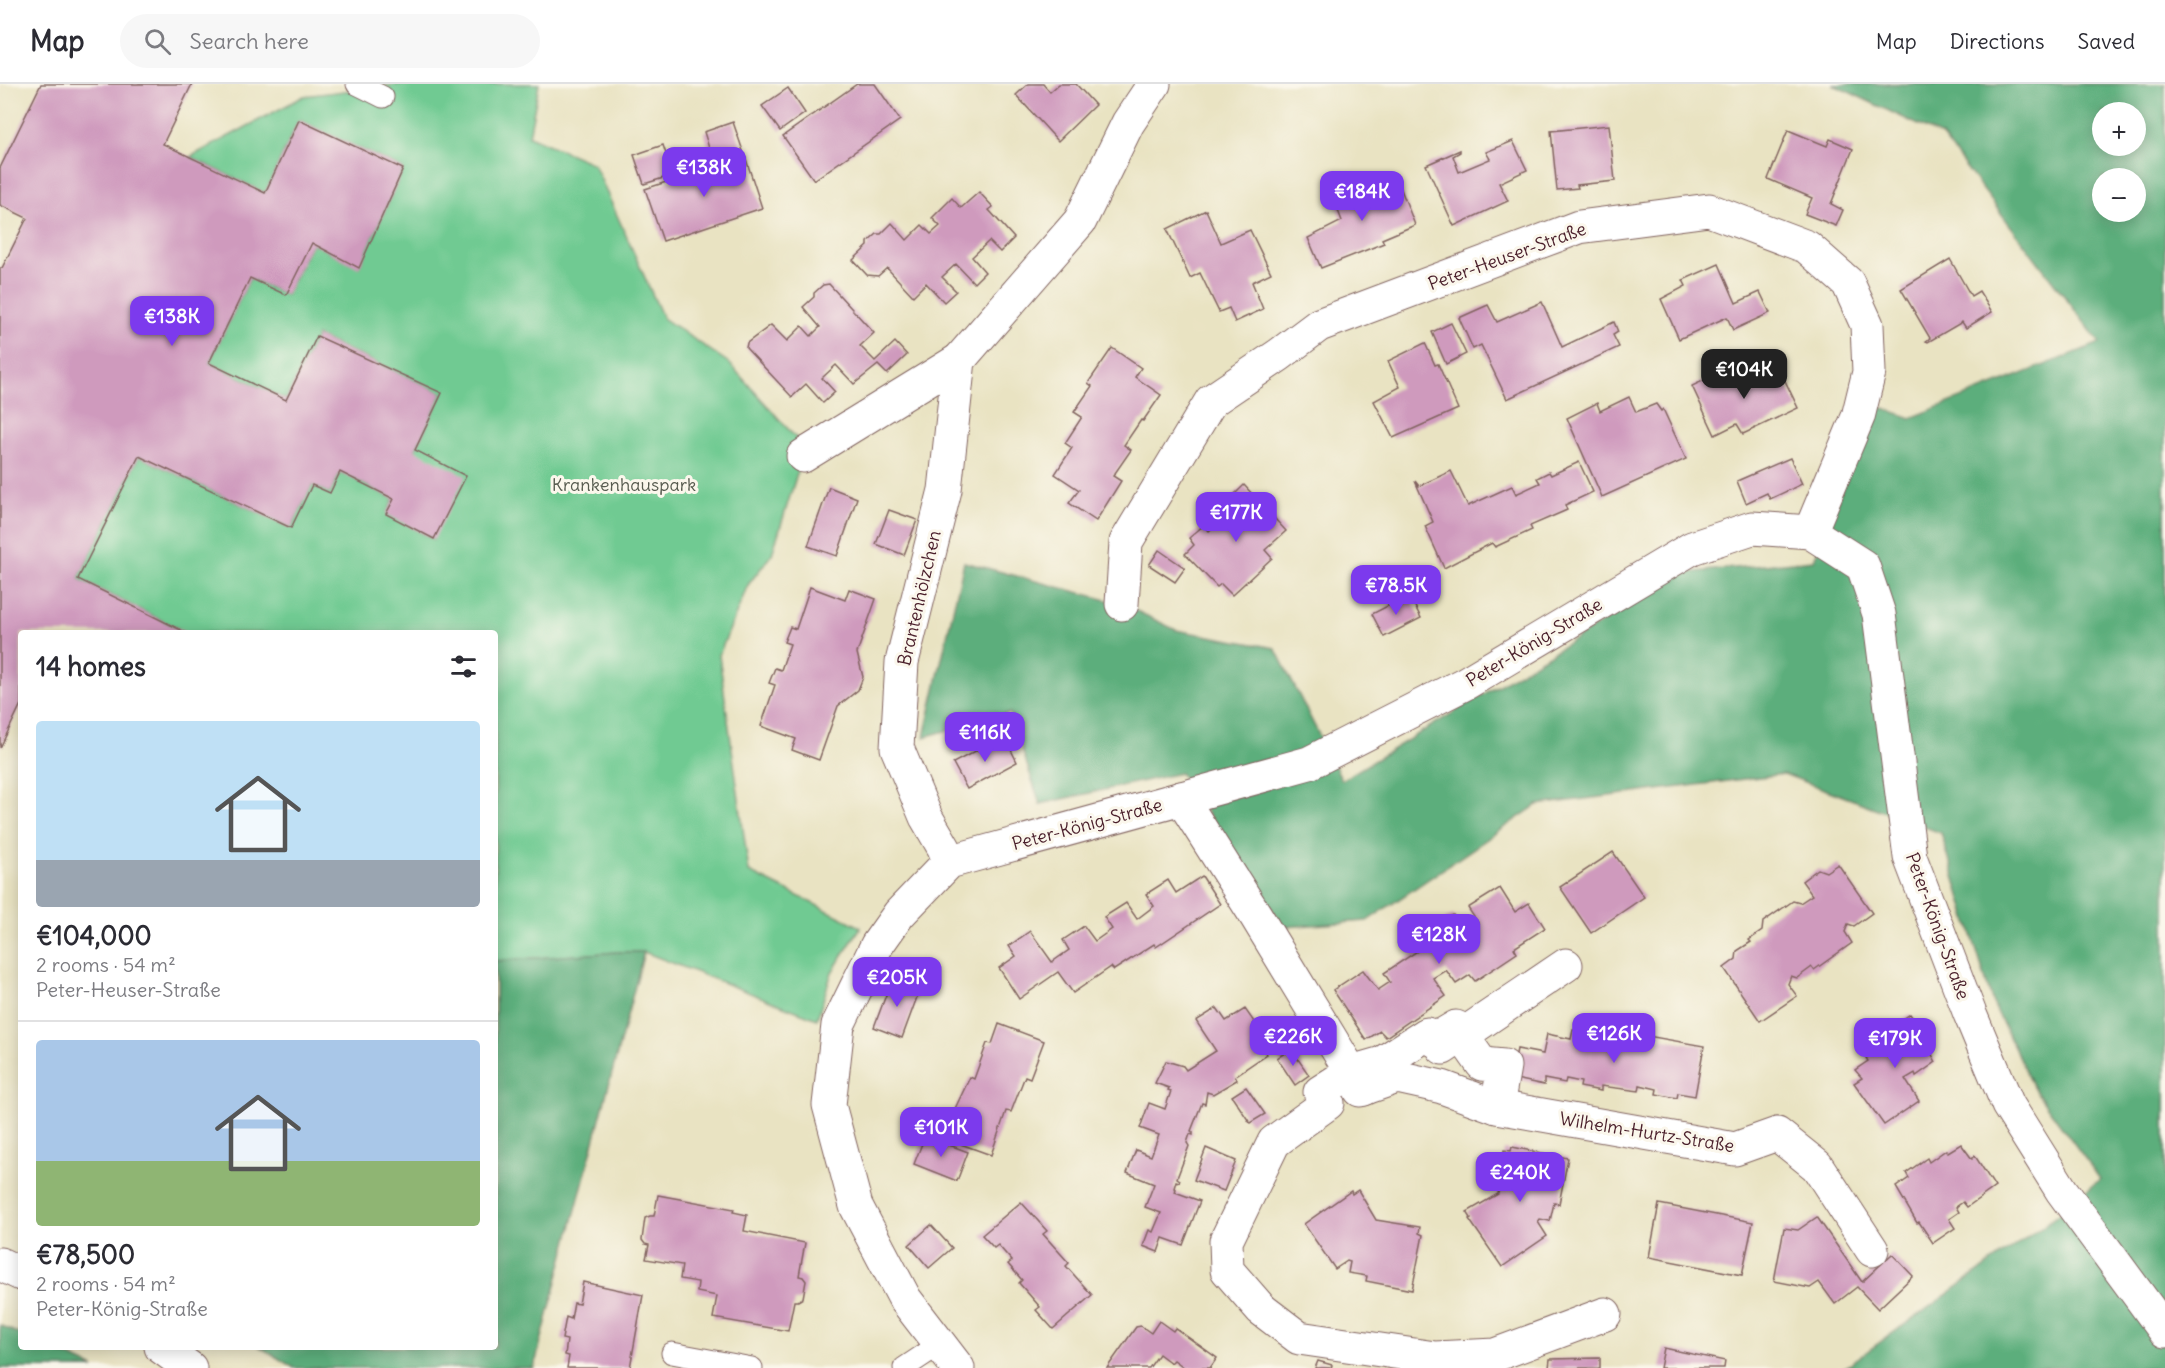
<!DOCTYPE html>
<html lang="en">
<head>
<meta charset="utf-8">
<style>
  body { margin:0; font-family:Delius,sans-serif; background:#f7f7f7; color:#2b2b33; height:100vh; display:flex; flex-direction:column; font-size:22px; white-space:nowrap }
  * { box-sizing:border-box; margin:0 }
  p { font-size:20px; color:#7c7c81 }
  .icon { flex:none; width:33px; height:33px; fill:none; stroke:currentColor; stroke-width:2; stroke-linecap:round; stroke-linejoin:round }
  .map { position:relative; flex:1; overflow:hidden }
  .side { position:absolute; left:18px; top:546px; width:480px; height:720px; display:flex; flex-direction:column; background:#fff; border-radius:6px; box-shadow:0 3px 15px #0003 }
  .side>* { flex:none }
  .fabs { position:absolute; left:2092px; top:18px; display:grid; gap:12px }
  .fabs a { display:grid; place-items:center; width:54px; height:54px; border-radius:50%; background:#fff; box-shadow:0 3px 15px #0003; font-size:30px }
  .price { position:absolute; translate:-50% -51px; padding:0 14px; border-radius:12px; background:#7c3aed; color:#fff; font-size:20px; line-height:39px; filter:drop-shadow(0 2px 3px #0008) }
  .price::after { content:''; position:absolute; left:50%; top:36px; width:18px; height:14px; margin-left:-9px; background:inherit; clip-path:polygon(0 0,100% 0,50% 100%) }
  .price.selected { background:#222; color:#fff }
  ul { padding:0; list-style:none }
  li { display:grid; align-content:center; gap:12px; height:318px; padding:0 18px }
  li+li { border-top:2px solid #e1e1e2 }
  li span { display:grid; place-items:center; height:186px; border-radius:6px; color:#555 }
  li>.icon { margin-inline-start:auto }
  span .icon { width:108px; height:108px; fill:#fffc; stroke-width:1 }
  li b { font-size:26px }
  h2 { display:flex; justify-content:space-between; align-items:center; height:72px; padding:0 18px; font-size:26px }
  header { display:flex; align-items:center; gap:36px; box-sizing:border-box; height:84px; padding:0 30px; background:#fff; border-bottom:2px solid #e1e1e2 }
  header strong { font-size:28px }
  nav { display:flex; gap:33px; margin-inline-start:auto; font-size:21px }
  .search { width:420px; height:54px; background:#f7f7f7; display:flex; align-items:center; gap:15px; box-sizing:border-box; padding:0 21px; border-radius:33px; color:#7c7c81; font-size:22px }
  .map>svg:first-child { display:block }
</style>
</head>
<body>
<header>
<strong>Map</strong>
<div class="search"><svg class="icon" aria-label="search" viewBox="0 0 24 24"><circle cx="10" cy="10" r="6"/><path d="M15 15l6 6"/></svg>Search here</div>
<nav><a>Map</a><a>Directions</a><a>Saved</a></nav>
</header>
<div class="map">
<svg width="2165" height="1284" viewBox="0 0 2165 1284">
  <rect width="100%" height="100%" fill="#fbf7ec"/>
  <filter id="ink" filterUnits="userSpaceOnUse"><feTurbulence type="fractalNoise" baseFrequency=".0167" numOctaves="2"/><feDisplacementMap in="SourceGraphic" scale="12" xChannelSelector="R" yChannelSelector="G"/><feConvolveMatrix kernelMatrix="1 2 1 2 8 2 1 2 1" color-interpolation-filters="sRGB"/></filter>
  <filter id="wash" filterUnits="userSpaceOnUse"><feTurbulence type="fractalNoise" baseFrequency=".008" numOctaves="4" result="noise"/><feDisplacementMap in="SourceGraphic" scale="24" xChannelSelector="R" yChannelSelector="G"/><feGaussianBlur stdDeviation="1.35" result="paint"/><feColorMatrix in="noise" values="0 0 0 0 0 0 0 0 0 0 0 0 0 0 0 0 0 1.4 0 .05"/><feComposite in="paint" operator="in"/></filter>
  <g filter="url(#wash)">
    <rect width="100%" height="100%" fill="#e9e3c2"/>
    <path fill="#70ca92" stroke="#5d745e" stroke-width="1.5" d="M401,0H539L529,52L594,80L663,234L729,279L805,364L772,470L748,501L719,571L749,788L861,843L832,888L817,935L644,868H618L495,877V549H187L78,495L139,372L291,444L312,401L330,409L340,388L394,415L387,429L433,455L415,366L442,309L317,252L286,316L209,279L250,194L286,211L312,159L359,183L403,85L299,36L265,109L190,73L304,12Z"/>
    <g fill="#5cae7c" stroke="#536654" stroke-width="1.5" fill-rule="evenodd">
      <path d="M1832,0H2165V1284H1844L2051,1136L2100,1095L2033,1003L1992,917L1941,749L1784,690L1537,721L1367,837L1284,843L1180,689L1040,720L1010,629L924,653L964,478L1122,520L1176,546L1275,564L1342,696L1684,489L1814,476L1875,321L1911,334L2100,259L1942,52ZM2103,28H2136V62H2103ZM2103,94H2136V128H2103Z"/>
      <path d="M618,868H644L534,1284H294L260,1263H495V877Z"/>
      <path d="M0,1241L21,1251V1263H48L94,1284H0Z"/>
    </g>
    <g id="blocks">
      <g fill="#cf9abd">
        <path d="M41,0H192L163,60L265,109L299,36L403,85L359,184L312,159L286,211L250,194L209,279L286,316L317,252L442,309L415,366L466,392L434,455L386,430L394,415L340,388L330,409L312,401L291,444L139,372L78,495L187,549H21V620L0,664V184H2L27,134L0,121V84Z"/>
        <path d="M857,0H875L900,36L814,96L783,52Z"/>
        <path d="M1028,0H1043L1050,8L1059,0H1076L1095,21L1058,57L1016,11Z"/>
        <path d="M788,4L805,29L780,47L762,22Z"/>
        <path d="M733,38L743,67L713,77L704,48Z"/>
        <path d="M1609,41L1615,97L1577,101L1578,104L1557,106L1551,47Z"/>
        <path d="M1788,46L1827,62L1830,55L1853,65L1831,120L1843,126L1836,142L1805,130L1812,114L1768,95Z"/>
        <path d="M1513,57L1527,86L1499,99L1508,117L1454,142L1426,81L1460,66V68L1453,72L1459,88L1490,75L1486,68Z"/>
        <path d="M663,61L673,91L644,100L634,71Z"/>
        <path d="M745,72L762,124L663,157L645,105Z"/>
        <path d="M1397,95L1415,141L1382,155L1384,159L1321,184L1308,154L1342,137L1332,111L1357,99L1362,111Z"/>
        <path d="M979,108L993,123L989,126L1014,154L1000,168L989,157L972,173L985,188L974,199L956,180L942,193L956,207L944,218L926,199L913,212L887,184L878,192L867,191L853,176L868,162V158L877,150H881L892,139L907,156L922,141L931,150L940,142L932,134L952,114L961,124Z"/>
        <path d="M1206,126L1221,159L1250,146L1271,189L1252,198L1263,225L1235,238L1229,224L1219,228L1200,189L1190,194L1167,145Z"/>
        <path d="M1950,175L1971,212L1979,207L1992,228L1966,244L1962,238L1928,258L1926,257L1930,254L1901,205Z"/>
        <path d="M1719,180L1736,219L1760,208L1770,229L1733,246L1727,233L1679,255L1661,215L1686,202L1683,196Z"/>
        <path d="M829,200L874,249L860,262L875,277L895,258L907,271L887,290L878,281L854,300L836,281L822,294L835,308L823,319L806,300L792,313L746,264L747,259L771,241L787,257L802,242L811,252L820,243L803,223L814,213V209L823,201Z"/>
        <path d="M1542,218L1562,263L1614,238L1618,248L1613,251L1619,263L1507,315L1481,261L1473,265L1459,234L1488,221L1497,238Z"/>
        <path d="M1451,239L1466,270L1446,280L1432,248Z"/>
        <path d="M1425,259L1435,281L1438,280L1458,325L1393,354L1374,317L1400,303L1388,277Z"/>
        <path d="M1112,264L1141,284L1135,293L1161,311L1143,337L1141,336L1124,361L1131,366L1113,392L1121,397L1096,437L1069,419L1079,406L1055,390L1072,364L1065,359L1082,333L1074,328L1092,302L1088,299Z"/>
        <path d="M1778,282L1798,324L1743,350L1737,340L1715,351L1692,302L1730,284L1736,298L1739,296L1740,299Z"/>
        <path d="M1629,313L1636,328L1656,320L1661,327L1663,325L1686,375L1602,413L1567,334L1597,319L1600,327Z"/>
        <path d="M1790,374L1802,400L1770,415L1767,409L1746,419L1737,397Z"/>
        <path d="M1579,378L1593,408L1565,421L1567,426L1530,442L1532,446L1495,463L1492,459L1444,484L1425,442L1433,438L1415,397L1419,402L1451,387L1468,422L1512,402L1516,410L1540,399L1537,394L1549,388L1551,391Z"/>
        <path d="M1244,401L1286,447L1265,466L1272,474L1232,511L1221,500L1217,503L1185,470L1194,461L1189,454L1204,441L1209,447L1231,428L1224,421Z"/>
        <path d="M829,403L857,414L837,472L808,462Z"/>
        <path d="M889,426L917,436L904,471L876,460Z"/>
        <path d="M1159,466L1185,484L1175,498L1149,481Z"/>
        <path d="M810,503L845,516L849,505L876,515L857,569L863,593L858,606L838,622L819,676L792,666L796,655L761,642L775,601L769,599L775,584L781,586L790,560L784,558L790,543L796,545Z"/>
        <path d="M1409,511L1421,534L1384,553L1372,530Z"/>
        <path d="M1004,652L1017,678L967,705L953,679Z"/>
        <path d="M1613,768L1644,813L1591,849L1560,803Z"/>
        <path d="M1838,780L1872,829L1854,842L1848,840L1845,848L1852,859L1814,886L1812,883L1797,894L1791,892L1788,900L1797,912L1760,937L1724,884L1736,875L1737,867L1751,858L1749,856L1762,847L1763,838L1793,817L1800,819L1812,811L1802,797L1818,785L1826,788Z"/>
        <path d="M1202,792L1220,820L1156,863L1154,860L1114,886L1111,883L1073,909L1058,888L1019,915L999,884L1016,872L1009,862L1030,847L1052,878L1069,866L1063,856L1084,842L1095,857L1112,845L1104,833L1126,819L1137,835L1154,822L1146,810L1168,796L1176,809Z"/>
        <path d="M1500,804L1515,828L1529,819L1545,844L1514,864L1517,869L1475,897L1470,891L1456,900L1446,886L1433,894L1446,912L1386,953L1380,947L1366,956L1333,906L1363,886L1378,906L1390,898L1384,889L1428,860L1426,856L1440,848L1436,842L1453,831L1464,848L1478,839L1468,824Z"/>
        <path d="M892,895L920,905L902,954L874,943Z"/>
        <path d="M1217,924L1226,937L1245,925L1261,948L1254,952L1267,970L1235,992L1237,996L1235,997L1213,1010L1207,1008L1205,1020L1202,1019L1191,1047L1193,1048V1051L1190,1050L1187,1059L1189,1062L1177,1094L1180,1096L1179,1098L1176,1097L1174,1104L1176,1105L1175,1108L1200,1117L1183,1161L1163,1154L1158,1168L1143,1162L1149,1146L1153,1148L1161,1129L1145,1123L1154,1100L1127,1089L1136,1066L1151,1072L1159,1051L1140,1044L1149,1019L1165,1025L1171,1007L1168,1006L1169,1004L1155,999L1166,977L1183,982L1186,986L1216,967L1196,937Z"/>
        <path d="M1910,930L1934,964L1930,967L1936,978L1916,992L1915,989L1905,995L1919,1017L1884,1041L1854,999L1862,994L1855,986L1868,977L1866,974L1877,967L1872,958Z"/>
        <path d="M999,940L1044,957L1030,994L1025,992L1011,1028L1006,1027L991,1071L955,1058L963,1038L951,1033L970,993L974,995L987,959L992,960Z"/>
        <path d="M1573,946L1590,949L1588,957L1608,961L1609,952L1646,961L1648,952L1704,962L1695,1012L1678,1009L1677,1014L1656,1010L1657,1005L1640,1001L1639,1007L1601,1002V1007L1580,1003L1581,998L1566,995L1565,999L1544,995V1001L1511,994L1517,965L1543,970L1547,950L1571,955Z"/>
        <path d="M1291,965L1309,991L1295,1001L1277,974Z"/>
        <path d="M1246,1003L1265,1030L1250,1039L1232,1012Z"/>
        <path d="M925,1052L968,1068L957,1097L914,1080Z"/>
        <path d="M1961,1060L1972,1075L1975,1072L1995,1103L1967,1123L1963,1118L1956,1123L1959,1128L1949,1135L1955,1144L1933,1159L1919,1138L1917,1139L1896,1103L1909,1094L1906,1089L1927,1074L1929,1078L1946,1066L1948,1068Z"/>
        <path d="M1512,1063L1568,1074L1559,1120L1554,1119L1550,1137L1540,1135L1538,1138L1547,1152L1502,1183L1469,1135L1471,1134L1467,1128L1498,1110L1504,1081H1502L1504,1066L1511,1067Z"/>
        <path d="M1206,1064L1236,1077L1224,1107L1194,1096Z"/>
        <path d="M1358,1106L1376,1136L1420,1143L1419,1149L1423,1151L1412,1206L1366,1197L1367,1192L1348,1189L1350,1178L1347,1177L1335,1185L1304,1140L1351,1107L1352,1110Z"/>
        <path d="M658,1111L734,1125L733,1128L747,1131L744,1147L805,1159L799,1192L803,1193L806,1197L803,1214L798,1217H794L788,1247L713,1234L717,1212L697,1208L698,1198L680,1195L682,1181L646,1175L649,1161L645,1160L642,1156L645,1134L650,1132H654Z"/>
        <path d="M1021,1118L1047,1147L1043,1150L1069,1179L1066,1182L1092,1211L1053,1245L1036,1226L1040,1223L1019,1199L1022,1196L1008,1180L1012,1177L998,1161L994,1164L982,1151Z"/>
        <path d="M1659,1120L1753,1138L1742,1191L1649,1173Z"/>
        <path d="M1817,1133L1862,1198L1892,1170L1913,1192L1878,1225L1857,1203L1835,1220L1819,1198L1810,1204L1774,1197L1784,1144L1798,1146Z"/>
        <path d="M931,1141L952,1164L929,1184L909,1161Z"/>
        <path d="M583,1198L643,1211L630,1284H567L569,1272L565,1271L567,1256L562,1255L566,1233L571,1235L574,1219L579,1220Z"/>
        <path d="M1159,1237L1173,1247L1175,1244L1217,1274L1210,1284H1185L1174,1276L1171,1279L1159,1270L1149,1284H1107L1136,1243L1141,1242L1151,1249Z"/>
        <path d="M1664,1264L1725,1277L1724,1284H1660Z"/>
        <path d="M1600,1274V1284H1549L1550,1275Z"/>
        <path d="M1318,1277L1332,1281L1331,1284H1315Z"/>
      </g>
    </g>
  </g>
  <g filter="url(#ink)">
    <use href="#blocks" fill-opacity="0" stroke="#826460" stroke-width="1.5"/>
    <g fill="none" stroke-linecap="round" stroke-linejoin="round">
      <defs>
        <g id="service">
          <path d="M357,0L383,13"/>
          <path d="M672,1269L752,1284"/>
          <path d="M904,1284L940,1260"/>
        </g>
        <g id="minor">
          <path d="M803,372L959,276"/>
          <path d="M1122,520L1126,458L1211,317L1279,271L1319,241L1579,143L1709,126L1807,163L1848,199L1867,241L1869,288L1858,333L1810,448"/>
          <path d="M1181,714L1256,832L1351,988L1364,1005"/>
          <path d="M949,778L944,764L926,733L897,664L902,578L945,406L959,276L1080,137L1128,39L1154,0"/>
          <path d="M1443,964L1566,881"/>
          <path d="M1360,1006L1397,993L1442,1003L1497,1023"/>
          <path d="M1605,1230L1495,1271L1435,1274L1299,1254L1261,1225L1227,1186L1226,1157L1274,1058L1328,1019L1320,1008L1351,988L1382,979L1427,950L1434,956L1456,943L1482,980L1504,982L1497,1023L1735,1065L1777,1050L1817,1082L1872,1166"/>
          <path d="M958,1284L905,1215L856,1122L829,1021L838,941L877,861L899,830L949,778L1309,679L1466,599L1692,464L1752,444L1810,448L1863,482L1879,530L1910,773L1970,930L2008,1021L2062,1107L2165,1247"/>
        </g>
        <g id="tertiary">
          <path d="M0,1180L21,1190"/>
          <path d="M161,1263L190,1284"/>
        </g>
      </defs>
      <use href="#service" stroke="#826460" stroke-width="23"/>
      <use href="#minor" stroke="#826460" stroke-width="35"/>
      <use href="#tertiary" stroke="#826460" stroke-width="35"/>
      <use href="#service" stroke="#fff" stroke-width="21"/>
      <use href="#minor" stroke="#fff" stroke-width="33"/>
      <use href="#tertiary" stroke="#fff" stroke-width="33"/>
    </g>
  </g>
  <g text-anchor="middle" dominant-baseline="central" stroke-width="6" stroke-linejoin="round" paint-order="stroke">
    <g font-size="18" fill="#4a1f2b" stroke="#fbf7ec">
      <text transform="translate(1507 172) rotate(-20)">Peter-Heuser-Straße</text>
      <text transform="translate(919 514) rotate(-77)">Brantenhölzchen</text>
      <text transform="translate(1534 558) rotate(-31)">Peter-König-Straße</text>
      <text transform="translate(1087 740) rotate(-15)">Peter-König-Straße</text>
      <text transform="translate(1938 842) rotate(70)">Peter-König-Straße</text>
      <text transform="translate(1647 1048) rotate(9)">Wilhelm-Hurtz-Straße</text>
    </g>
    <g font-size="18" fill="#575b4f" stroke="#fbf7ec">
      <text x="624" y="400">Krankenhauspark</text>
    </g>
  </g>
</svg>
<div class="fabs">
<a>+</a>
<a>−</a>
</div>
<b class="price" style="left:704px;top:114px">€138K</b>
<b class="price" style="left:1362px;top:138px">€184K</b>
<b class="price" style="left:172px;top:263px">€138K</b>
<b class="price selected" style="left:1744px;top:316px">€104K</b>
<b class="price" style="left:1236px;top:459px">€177K</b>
<b class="price" style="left:1396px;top:532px">€78.5K</b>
<b class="price" style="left:985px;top:679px">€116K</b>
<b class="price" style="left:1439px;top:881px">€128K</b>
<b class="price" style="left:897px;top:924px">€205K</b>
<b class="price" style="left:1614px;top:980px">€126K</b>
<b class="price" style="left:1293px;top:983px">€226K</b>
<b class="price" style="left:1895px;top:985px">€179K</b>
<b class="price" style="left:941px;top:1074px">€101K</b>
<b class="price" style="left:1520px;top:1119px">€240K</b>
<section class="side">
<h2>14 homes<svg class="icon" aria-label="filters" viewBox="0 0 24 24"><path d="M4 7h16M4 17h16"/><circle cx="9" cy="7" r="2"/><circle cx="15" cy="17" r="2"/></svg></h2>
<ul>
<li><span style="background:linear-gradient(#bfe0f5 75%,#9aa5b1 0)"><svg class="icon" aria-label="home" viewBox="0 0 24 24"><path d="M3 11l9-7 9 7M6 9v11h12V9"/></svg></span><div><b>€104,000</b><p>2 rooms · 54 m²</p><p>Peter-Heuser-Straße</p></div></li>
<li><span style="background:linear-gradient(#a9c7e8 65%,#8fb573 0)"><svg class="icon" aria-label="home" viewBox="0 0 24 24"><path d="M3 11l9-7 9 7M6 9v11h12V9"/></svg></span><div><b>€78,500</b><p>2 rooms · 54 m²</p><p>Peter-König-Straße</p></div></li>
</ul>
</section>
</div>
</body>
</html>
